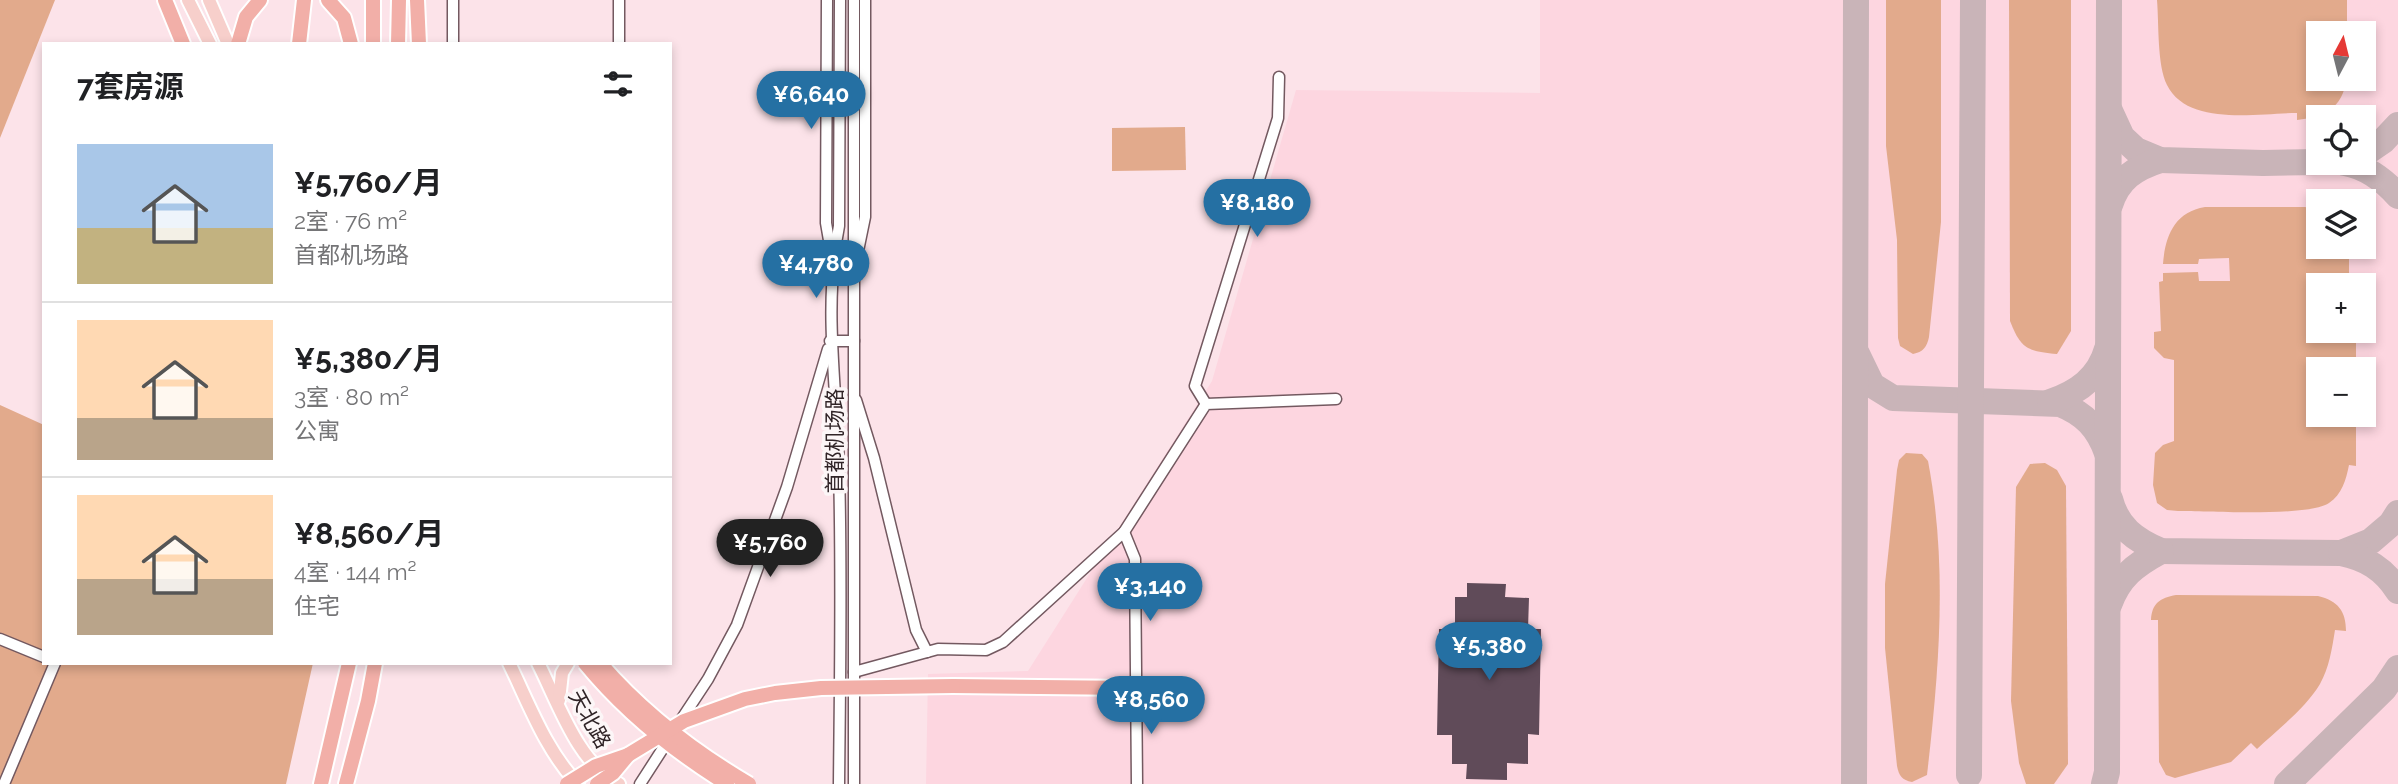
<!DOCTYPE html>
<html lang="zh">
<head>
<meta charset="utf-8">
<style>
  body { margin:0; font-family:Raleway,"Noto Sans SC",sans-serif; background:#f2f2f2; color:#202124; height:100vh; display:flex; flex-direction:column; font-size:26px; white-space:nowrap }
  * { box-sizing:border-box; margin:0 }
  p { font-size:23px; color:#757577 }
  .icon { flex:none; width:38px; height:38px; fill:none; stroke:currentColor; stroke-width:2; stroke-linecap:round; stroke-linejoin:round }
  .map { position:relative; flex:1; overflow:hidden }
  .panel { position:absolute; left:42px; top:42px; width:630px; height:623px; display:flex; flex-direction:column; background:#fff; border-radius:0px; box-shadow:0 4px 10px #0003 }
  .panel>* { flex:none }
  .needle { width:46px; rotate:7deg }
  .fabs { position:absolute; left:2306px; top:21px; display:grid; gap:14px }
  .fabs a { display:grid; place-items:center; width:70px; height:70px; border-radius:0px; background:#fff; box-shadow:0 4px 10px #0003; font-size:35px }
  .price { position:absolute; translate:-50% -60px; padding:0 16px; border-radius:24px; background:#2570a3; color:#fff; font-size:23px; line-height:46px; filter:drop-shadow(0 2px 4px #0008) }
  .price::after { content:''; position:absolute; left:50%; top:42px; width:21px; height:16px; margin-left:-10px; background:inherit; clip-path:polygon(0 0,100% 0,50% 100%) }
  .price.current { background:#222; color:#fff }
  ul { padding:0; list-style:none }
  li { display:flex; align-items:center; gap:21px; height:175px; padding:0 35px }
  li+li { border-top:2px solid #e0e0e0 }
  li span { display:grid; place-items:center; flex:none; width:196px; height:140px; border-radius:0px; color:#555 }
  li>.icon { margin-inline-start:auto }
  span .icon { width:84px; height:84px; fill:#fffc; stroke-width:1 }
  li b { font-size:30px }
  h2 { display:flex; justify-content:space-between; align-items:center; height:84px; padding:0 35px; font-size:30px }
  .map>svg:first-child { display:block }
</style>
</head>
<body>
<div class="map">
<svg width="2398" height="784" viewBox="0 0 2398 784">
  <rect width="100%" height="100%" fill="#fce3e9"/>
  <path fill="#fdd6e0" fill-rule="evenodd" d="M1540,0H2398V784H926L928,674L1028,671L1212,381L1296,90L1540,93ZM2319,33H2364V79H2319ZM2319,117H2364V163H2319ZM2319,201H2364V247H2319ZM2319,285H2364V331H2319ZM2319,369H2364V415H2319Z"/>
  <g fill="#e2aa8c">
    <path d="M0,0H55L0,138Z"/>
    <path d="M1886,0H1941V222L1929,337C1927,347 1923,352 1913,354L1900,346L1898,338L1897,240L1886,146Z"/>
    <path d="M2009,0H2071V331L2057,354C2027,351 2021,349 2010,321Z"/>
    <path d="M2157,0H2347V33H2319V79H2347C2341,109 2326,117 2297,120V113C2258,113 2188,127 2167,85C2157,65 2159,24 2157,0Z"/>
    <path d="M1185,127L1186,170L1112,171V128Z"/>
    <path d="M2205,207H2305L2319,210V247L2349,249V285H2319V331H2356V369H2319V415H2356V466L2349,465C2346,480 2342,494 2329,503C2309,517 2208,511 2178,511L2167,510L2157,503L2153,485L2155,453L2163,445L2174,441V360L2164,358L2154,348V332L2161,331L2159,282L2163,281V273L2198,272L2199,281H2230L2229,258L2199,259L2198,264H2163C2165,237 2174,212 2205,207Z"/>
    <path d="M0,405L44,425V663H313L286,784H0Z"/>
    <path d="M1906,453L1922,454L1928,461C1948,566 1939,670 1927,775L1912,782C1902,780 1899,776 1897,766L1885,648V584L1897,470L1899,460Z"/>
    <path d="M2045,463L2057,470L2066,486L2068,764L2054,784H2026L2019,763L2011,701L2016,487L2030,464Z"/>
    <path d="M2176,595L2318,596C2338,601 2346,611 2346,631L2335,630C2332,649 2329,668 2320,684C2305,709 2277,730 2257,749L2251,743L2231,762L2175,778L2166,775L2159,762L2158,620H2151C2152,603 2160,598 2176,595Z"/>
  </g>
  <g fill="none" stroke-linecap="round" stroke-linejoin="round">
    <g stroke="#c9b4b8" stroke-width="26">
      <path d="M2110,111L2122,137L2136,150L2160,160L2263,163L2319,162"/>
      <path d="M2364,154L2383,141L2398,125"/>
      <path d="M2345,163C2367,167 2383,179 2398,196"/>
      <path d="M2110,205C2118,179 2135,168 2160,160"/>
      <path d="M1857,354L1872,385L1893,398L2060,404C2085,414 2098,428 2107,453"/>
      <path d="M2050,402C2077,393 2099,378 2107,349"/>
      <path d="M2110,499C2117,527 2135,540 2161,551L2341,553L2371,541L2391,524L2398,513"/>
      <path d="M2341,553C2366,558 2384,569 2398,591"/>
      <path d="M2109,605C2119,577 2135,565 2161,551"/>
      <path d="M1969,775L1973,0"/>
      <path d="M1854,784L1856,0"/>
      <path d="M2104,784L2107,772L2109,0"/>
      <path d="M2287,784L2384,689L2398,668"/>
    </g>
  </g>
  <path fill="#604b59" d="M1467,583L1506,584L1505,597L1529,598L1528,629H1541L1539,735L1528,734V764L1507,763V780L1466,779L1467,764H1452V735H1437L1439,629H1455V597H1467Z"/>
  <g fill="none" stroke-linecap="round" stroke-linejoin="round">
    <defs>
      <g id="minor">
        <path d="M619,0V44"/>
        <path d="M827,0L826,223L831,252"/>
        <path d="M453,44V0"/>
        <path d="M858,251L865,217V0"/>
        <path d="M830,341H854"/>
        <path d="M856,400L874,458L916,630L927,652"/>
        <path d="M1206,404L1195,386L1278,118L1279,77"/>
        <path d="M1124,532L1135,559L1137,784"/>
        <path d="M0,639L44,657"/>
        <path d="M854,672L938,649L986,650L1003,642L1124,532L1206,404L1336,399"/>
        <path d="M679,723L708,679L737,625L787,487L828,349"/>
        <path d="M4,784L55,663"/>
        <path d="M640,784L669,739"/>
        <path d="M839,784C840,679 842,574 839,470C837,386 823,309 839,226L840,0"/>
        <path d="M854,784V0"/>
      </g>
      <g id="major">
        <path d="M188,0L210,44"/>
        <path d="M209,0L228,44"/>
        <path d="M509,663C529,704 546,751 578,784"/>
        <path d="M538,663C558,702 578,764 619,784"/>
        <path d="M559,700L562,673L568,663"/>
      </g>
      <g id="highway">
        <path d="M165,0L183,44"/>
        <path d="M328,0L344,18L351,44"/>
        <path d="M417,0L419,44"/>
        <path d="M238,44L246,17L260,0"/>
        <path d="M299,44L304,0"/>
        <path d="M373,44V0"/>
        <path d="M398,44L399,0"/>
        <path d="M953,686L1135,688"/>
        <path d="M321,784L349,663"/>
        <path d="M346,784L368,701L375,663"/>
      </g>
    </defs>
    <use href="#minor" stroke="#735960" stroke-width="13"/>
    <use href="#major" stroke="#fff" stroke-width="16"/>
    <use href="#highway" stroke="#fff" stroke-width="18"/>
    <use href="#minor" stroke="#fff" stroke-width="10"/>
    <use href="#major" stroke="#f7cfcb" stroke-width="12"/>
    <use href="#highway" stroke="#f2afa8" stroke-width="14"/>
    <defs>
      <g id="highway-bridge">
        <path d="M585,663C625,712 674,751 727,784"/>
        <path d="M600,663C643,713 693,751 749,784"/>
        <path d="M567,784L596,766L628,755L684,721L745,699L775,693L821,688L953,686"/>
        <path d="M597,784L613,773L628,755"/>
      </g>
    </defs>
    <use href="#highway-bridge" stroke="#fff" stroke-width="18" stroke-linecap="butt"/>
    <use href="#highway-bridge" stroke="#f2afa8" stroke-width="14"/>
  </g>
  <g text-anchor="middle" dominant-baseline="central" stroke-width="7" stroke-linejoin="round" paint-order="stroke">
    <g font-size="21" fill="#302427" stroke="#fcf6f7">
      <text transform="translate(834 441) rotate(-90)">首都机场路</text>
      <text transform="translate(590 719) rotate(61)">天北路</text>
    </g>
  </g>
</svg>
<div class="fabs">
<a><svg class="needle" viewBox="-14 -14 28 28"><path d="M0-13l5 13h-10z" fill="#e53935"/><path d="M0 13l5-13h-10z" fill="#757577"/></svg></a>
<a><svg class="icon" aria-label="locate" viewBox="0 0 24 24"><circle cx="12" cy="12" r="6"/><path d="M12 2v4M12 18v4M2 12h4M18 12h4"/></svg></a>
<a><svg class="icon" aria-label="layers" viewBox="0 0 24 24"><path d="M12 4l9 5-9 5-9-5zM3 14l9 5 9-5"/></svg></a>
<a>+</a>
<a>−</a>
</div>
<b class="price" style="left:811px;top:131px">¥6,640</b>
<b class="price" style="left:1257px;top:239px">¥8,180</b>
<b class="price" style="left:816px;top:300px">¥4,780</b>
<b class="price current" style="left:770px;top:579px">¥5,760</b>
<b class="price" style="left:1150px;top:623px">¥3,140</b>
<b class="price" style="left:1489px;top:682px">¥5,380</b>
<b class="price" style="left:1151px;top:736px">¥8,560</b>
<section class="panel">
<h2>7套房源<svg class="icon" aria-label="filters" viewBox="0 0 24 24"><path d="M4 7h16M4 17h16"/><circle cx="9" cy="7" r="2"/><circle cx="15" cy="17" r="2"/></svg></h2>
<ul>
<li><span style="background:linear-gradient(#a9c7e8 60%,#c2b280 0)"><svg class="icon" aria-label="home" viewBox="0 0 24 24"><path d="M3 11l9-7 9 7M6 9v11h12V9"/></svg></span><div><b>¥5,760/月</b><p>2室 · 76 m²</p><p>首都机场路</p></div></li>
<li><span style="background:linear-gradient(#ffd9b3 70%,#b9a48a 0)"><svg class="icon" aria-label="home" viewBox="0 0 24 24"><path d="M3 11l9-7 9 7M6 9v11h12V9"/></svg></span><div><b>¥5,380/月</b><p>3室 · 80 m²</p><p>公寓</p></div></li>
<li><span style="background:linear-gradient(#ffd9b3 60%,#b9a48a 0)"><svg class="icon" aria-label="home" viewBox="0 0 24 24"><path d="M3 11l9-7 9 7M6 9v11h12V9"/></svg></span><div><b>¥8,560/月</b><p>4室 · 144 m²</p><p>住宅</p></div></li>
</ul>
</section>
</div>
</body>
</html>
